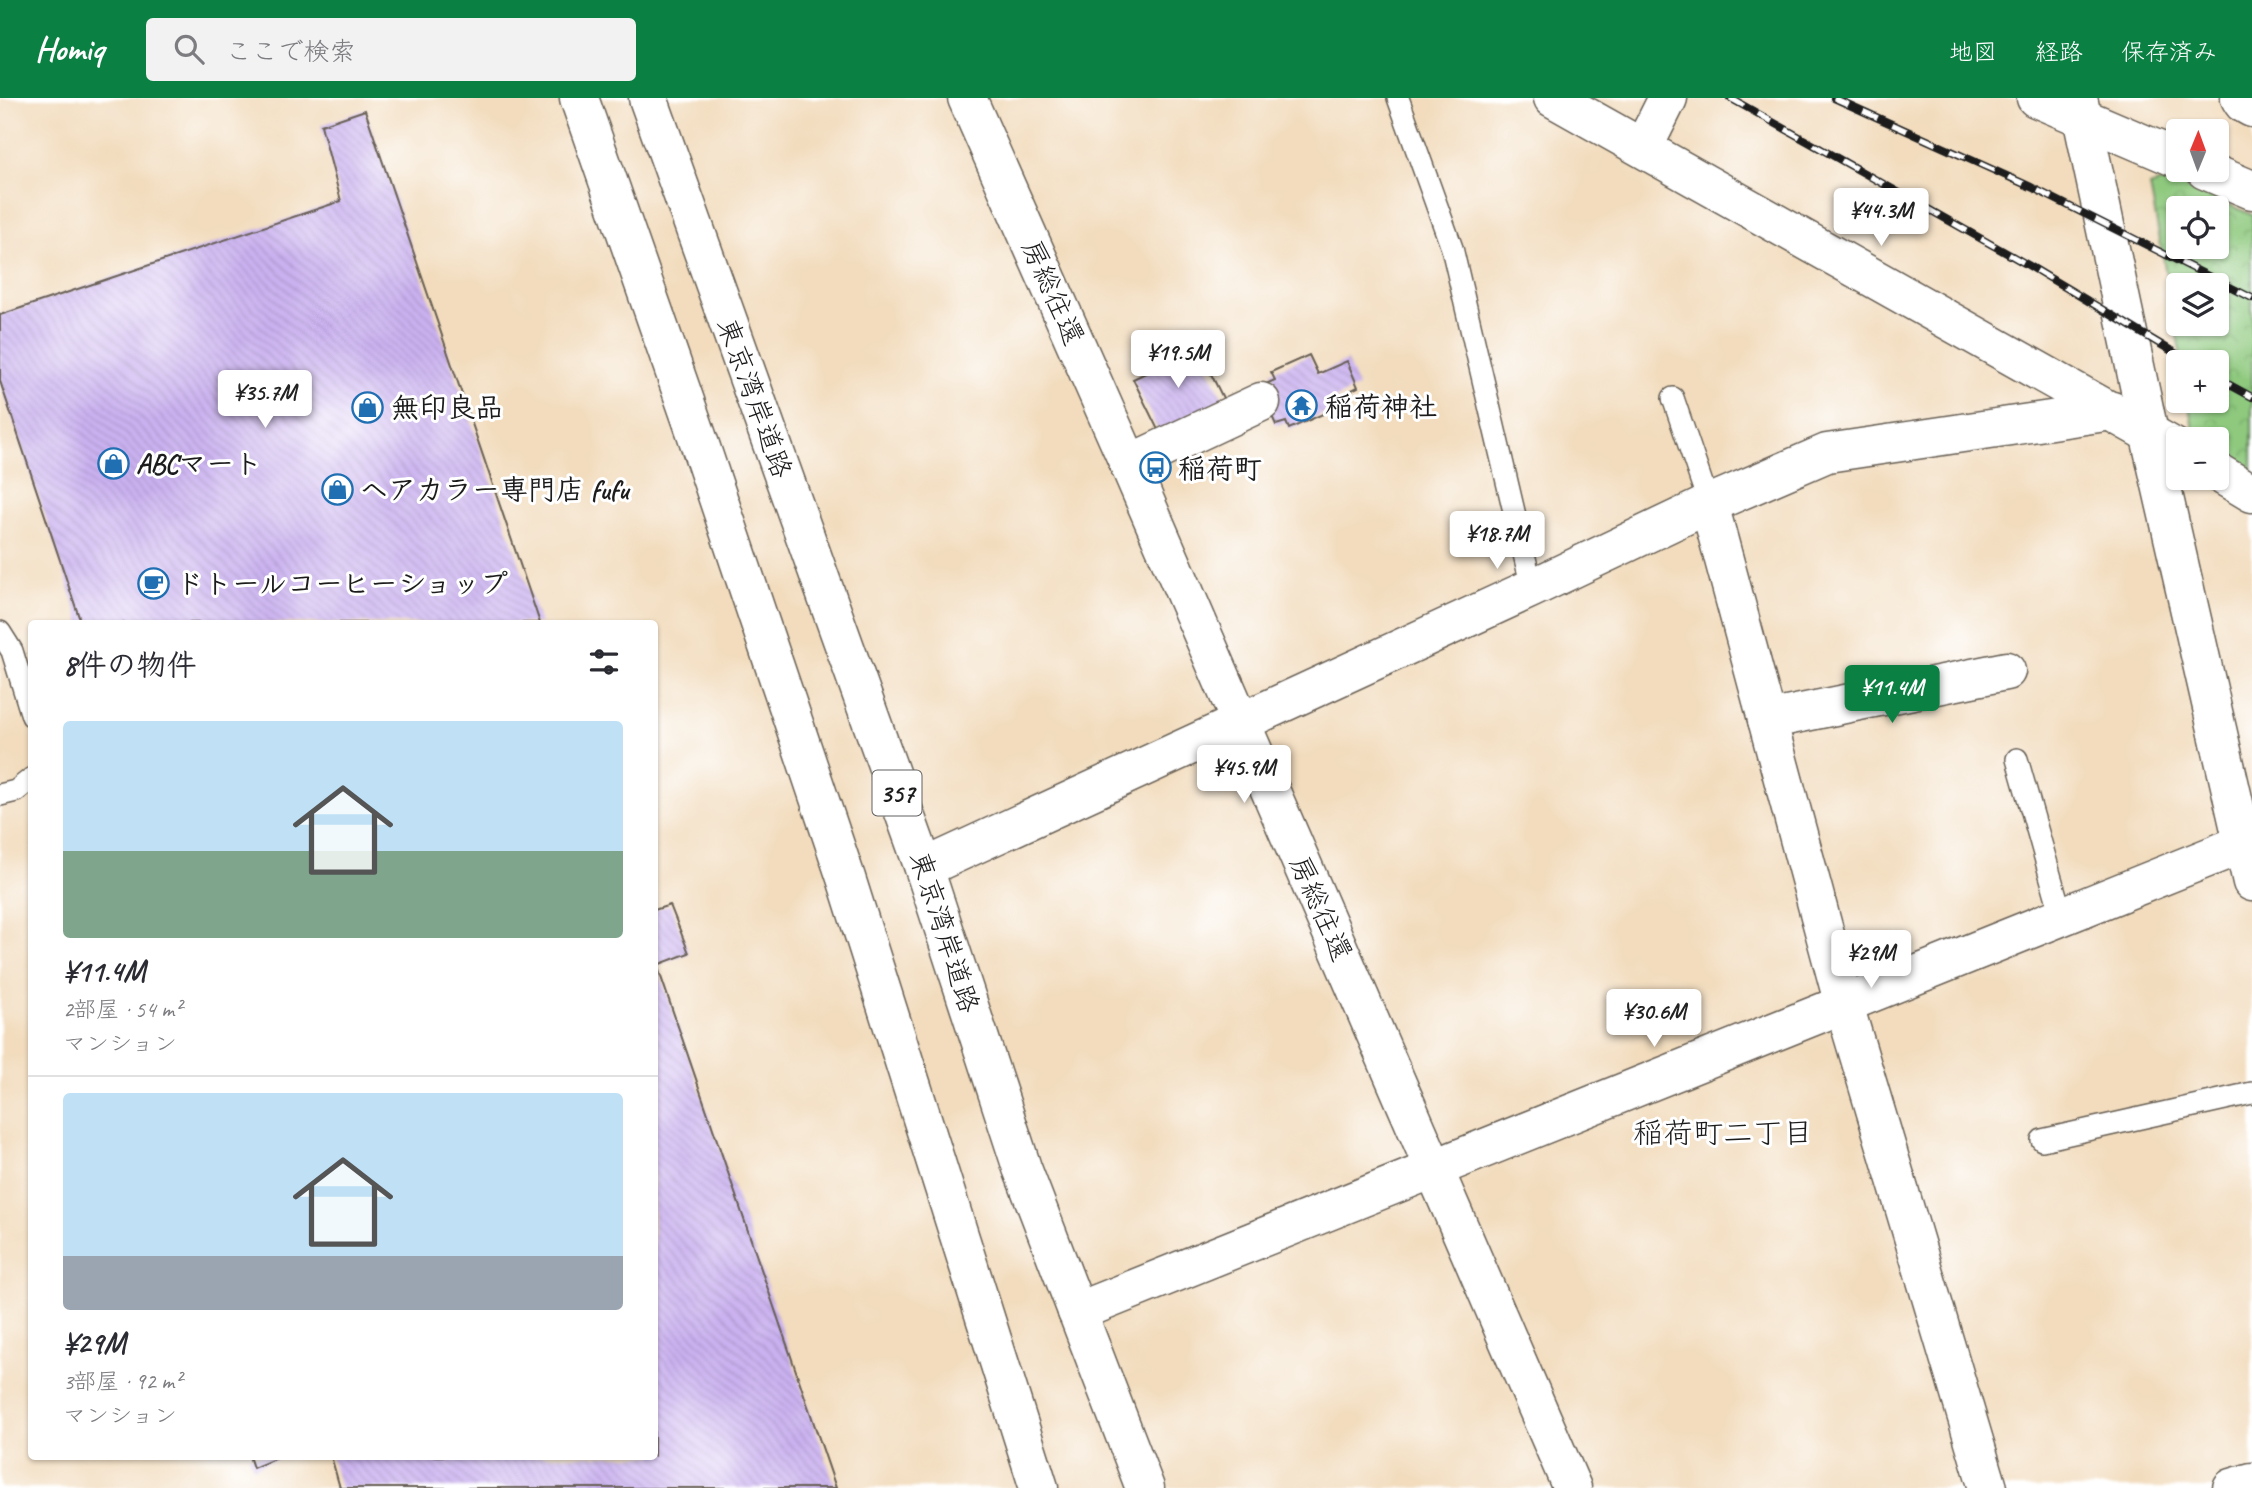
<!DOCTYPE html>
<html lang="ja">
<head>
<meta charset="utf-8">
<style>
  body { margin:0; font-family:Caveat,"Klee One",sans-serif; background:#f2f2f3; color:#2b2b33; height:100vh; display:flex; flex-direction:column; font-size:26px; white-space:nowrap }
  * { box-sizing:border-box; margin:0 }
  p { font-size:23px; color:#7c7c81 }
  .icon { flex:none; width:38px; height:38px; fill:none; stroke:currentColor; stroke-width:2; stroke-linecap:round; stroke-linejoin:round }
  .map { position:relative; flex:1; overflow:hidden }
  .side { position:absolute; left:28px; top:522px; width:630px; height:840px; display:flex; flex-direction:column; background:#fff; border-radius:7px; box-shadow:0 2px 5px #0004 }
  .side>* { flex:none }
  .needle { width:46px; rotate:1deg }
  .controls { position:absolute; left:2166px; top:21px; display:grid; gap:14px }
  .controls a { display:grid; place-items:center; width:63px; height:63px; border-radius:7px; background:#fff; box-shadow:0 2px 5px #0004; font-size:35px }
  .price { position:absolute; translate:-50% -60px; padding:0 16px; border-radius:7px; background:#fff; color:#222; font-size:23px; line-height:46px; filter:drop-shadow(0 2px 4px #0008) }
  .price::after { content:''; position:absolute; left:50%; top:42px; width:21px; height:16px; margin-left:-10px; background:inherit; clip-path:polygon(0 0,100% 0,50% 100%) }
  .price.current { background:#0b8043; color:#fff }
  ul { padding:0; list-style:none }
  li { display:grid; align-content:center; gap:14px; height:371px; padding:0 35px }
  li+li { border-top:2px solid #e1e1e2 }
  li span { display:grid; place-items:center; height:217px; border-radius:7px; color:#555 }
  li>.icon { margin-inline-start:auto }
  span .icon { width:126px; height:126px; fill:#fffc; stroke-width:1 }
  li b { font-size:30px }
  h2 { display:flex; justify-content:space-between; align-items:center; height:84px; padding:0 35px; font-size:30px }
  header { display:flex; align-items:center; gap:42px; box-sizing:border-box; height:98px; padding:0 35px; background:#0b8043; color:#fff }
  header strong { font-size:33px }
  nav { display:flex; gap:38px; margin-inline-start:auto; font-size:24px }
  .search { width:490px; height:63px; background:#f2f2f3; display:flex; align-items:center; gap:18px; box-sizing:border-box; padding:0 24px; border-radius:7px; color:#7c7c81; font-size:26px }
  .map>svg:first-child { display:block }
</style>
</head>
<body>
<header>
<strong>Homiq</strong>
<div class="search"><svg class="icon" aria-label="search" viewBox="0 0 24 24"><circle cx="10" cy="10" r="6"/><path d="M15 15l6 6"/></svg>ここで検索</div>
<nav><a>地図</a><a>経路</a><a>保存済み</a></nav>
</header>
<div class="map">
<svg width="2252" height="1390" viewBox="0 0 2252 1390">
  <defs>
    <pattern id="park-crowns" width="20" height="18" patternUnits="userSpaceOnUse" patternTransform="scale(1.75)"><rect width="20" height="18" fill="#8ec97e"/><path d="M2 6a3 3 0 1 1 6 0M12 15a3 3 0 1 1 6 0" fill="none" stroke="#7aac6c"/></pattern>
    <pattern id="building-back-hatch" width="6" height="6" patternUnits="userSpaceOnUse" patternTransform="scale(1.75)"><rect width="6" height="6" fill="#cab1f0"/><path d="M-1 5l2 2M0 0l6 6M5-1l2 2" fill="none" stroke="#ad98cd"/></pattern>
  </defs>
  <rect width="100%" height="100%" fill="#fff"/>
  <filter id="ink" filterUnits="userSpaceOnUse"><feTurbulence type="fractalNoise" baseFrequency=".0143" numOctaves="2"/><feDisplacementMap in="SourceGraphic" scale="14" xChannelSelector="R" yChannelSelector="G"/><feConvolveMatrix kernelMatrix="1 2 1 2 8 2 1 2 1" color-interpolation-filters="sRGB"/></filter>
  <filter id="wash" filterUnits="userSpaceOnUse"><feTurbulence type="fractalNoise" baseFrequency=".00686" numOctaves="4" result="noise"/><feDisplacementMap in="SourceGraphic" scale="28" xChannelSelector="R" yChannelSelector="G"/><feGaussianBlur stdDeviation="1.57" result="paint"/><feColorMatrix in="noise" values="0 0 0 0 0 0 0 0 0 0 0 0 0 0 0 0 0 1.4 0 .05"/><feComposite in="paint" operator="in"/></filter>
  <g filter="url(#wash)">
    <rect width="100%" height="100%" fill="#f2dcbd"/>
    <path fill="url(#park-crowns)" stroke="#55724d" stroke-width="2" fill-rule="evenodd" d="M2172,80L2252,117V381L2217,362V341H2195L2188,303H2217V264H2182L2150,88ZM2179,110H2217V149H2179ZM2179,187H2217V226H2179Z"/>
    <g id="blocks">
      <g fill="url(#building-back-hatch)">
        <path d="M365,12L540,525H81L0,283V217L341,103L321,27Z"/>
        <path d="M1198,250L1224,302L1159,334L1133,281Z"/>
        <path d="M1309,257L1318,276L1347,263L1358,289L1336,300L1339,309L1289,331L1286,324L1276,327L1259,289L1275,282L1271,274Z"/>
        <path d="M670,807L689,855L657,867L836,1390H340L331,1358H654V812Z"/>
        <path d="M249,1358H282L253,1370Z"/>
      </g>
    </g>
  </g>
  <g filter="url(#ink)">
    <use href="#blocks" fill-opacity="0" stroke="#675f54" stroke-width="2"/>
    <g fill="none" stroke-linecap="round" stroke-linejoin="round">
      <defs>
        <g id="lane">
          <path d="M1398,0L1452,150L1532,490"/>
          <path d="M1673,300L1709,406"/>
          <path d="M0,534L12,553L32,618"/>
          <path d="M2017,661L2062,819"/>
          <path d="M0,697L16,693L32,680"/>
          <path d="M2042,1042L2252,995"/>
        </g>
        <g id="street">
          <path d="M1553,0L2179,352"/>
          <path d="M2036,0L2179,61"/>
          <path d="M2240,0L2243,5L2252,10"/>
          <path d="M1643,50L1668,0"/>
          <path d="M2205,72L2252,92"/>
          <path d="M1129,366L1261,304"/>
          <path d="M2217,374L2252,395"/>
          <path d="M1709,406L1844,907L1988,1390"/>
          <path d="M1767,622L2006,573"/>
          <path d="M924,770L1532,490L1709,406L1827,355L2112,313"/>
          <path d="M1077,1214L2252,742"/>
          <path d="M2232,1390L2252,1384"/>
        </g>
        <g id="secondary">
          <path d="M967,0L1129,366L1572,1390"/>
          <path d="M2078,0L2149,334L2252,784"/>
        </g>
        <g id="highway">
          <path d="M579,0L695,332L846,780L1039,1390"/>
          <path d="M648,0L924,770L1022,1070L1145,1390"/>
        </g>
      </defs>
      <use href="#lane" stroke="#675f54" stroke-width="24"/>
      <use href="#street" stroke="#675f54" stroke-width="41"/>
      <use href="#secondary" stroke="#675f54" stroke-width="41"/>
      <use href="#highway" stroke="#675f54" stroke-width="41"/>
      <use href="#lane" stroke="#fff" stroke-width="21"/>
      <use href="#street" stroke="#fff" stroke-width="38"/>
      <use href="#secondary" stroke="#fff" stroke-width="38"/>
      <use href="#highway" stroke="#fff" stroke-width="38"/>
      <defs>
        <g id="rail">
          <path d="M1730,0L2028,167L2190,264"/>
          <path d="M1834,0L2031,89L2252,200"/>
          <path d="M2217,280L2252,299"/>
        </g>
      </defs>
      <use href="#rail" stroke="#1c1c1c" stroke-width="8"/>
      <use href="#rail" stroke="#fff" stroke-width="5" stroke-dasharray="16" stroke-linecap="butt"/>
    </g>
  </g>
  <defs>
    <symbol id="temple-ring" viewBox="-11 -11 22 22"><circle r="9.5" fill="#fff" stroke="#1f6fb2" stroke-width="1.5"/><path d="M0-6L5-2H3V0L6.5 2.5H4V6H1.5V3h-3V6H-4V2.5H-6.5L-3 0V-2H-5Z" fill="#1f6fb2"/></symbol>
    <symbol id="shop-ring" viewBox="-11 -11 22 22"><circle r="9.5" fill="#fff" stroke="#1f6fb2" stroke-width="1.5"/><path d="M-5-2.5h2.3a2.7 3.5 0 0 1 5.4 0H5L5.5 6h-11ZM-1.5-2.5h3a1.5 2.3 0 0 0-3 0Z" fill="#1f6fb2"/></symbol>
    <symbol id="bus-ring" viewBox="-11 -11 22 22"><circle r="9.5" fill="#fff" stroke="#1f6fb2" stroke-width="1.5"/><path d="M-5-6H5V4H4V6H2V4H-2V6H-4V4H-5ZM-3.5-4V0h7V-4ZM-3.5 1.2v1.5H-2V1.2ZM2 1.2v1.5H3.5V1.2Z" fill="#1f6fb2"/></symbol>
    <symbol id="cafe-ring" viewBox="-11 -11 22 22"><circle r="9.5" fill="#fff" stroke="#1f6fb2" stroke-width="1.5"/><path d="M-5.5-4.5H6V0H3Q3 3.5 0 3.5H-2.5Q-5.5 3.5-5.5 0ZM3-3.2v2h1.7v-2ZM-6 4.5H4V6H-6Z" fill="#1f6fb2"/></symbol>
  </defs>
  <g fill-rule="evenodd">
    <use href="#temple-ring" x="1284" y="290" width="35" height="35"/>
    <use href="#shop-ring" x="350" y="292" width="35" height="35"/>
    <use href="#shop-ring" x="96" y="348" width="35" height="35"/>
    <use href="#bus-ring" x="1138" y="352" width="35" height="35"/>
    <use href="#shop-ring" x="320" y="374" width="35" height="35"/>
    <use href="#cafe-ring" x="136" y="468" width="35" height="35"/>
  </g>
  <g text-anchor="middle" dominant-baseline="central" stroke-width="6" stroke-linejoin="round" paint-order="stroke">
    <rect fill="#fff" stroke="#606060" stroke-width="2" x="872.5" y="672.5" width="49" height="45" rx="5"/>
    <g font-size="26" font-weight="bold" fill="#1c1c1c">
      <text x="897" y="695">357</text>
    </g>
    <g font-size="28" fill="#1c1c1c" stroke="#fff">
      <text transform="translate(1053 194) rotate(66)">房総往還</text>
      <text transform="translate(755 300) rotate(70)">東京湾岸道路</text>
      <text transform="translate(1321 810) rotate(66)">房総往還</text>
      <text transform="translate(945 834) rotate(72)">東京湾岸道路</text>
    </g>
    <g font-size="28" font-weight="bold" fill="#1c1c1c" stroke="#fff" text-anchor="start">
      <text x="1325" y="308">稲荷神社</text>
      <text x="391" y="309">無印良品</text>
      <text x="136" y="365">ABCマート</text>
      <text x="1178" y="370">稲荷町</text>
      <text x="360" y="391">ヘアカラー専門店 fufu</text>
      <text x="176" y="485">ドトールコーヒーショップ</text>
    </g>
    <g font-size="30" fill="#1c1c1c" stroke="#fff">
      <text x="1723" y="1035">稲荷町二丁目</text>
    </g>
  </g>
</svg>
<div class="controls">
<a><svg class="needle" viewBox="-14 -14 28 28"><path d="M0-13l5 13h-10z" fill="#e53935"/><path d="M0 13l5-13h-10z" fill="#7c7c81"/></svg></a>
<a><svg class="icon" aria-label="locate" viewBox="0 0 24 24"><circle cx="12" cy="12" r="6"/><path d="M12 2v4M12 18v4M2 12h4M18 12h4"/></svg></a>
<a><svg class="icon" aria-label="layers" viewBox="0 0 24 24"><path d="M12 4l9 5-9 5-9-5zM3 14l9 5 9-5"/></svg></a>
<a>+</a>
<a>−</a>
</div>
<b class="price" style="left:1881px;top:150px">¥44.3M</b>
<b class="price" style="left:1178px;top:292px">¥19.5M</b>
<b class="price" style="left:265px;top:332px">¥35.7M</b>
<b class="price" style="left:1497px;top:473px">¥18.7M</b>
<b class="price current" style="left:1892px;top:627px">¥11.4M</b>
<b class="price" style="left:1244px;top:707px">¥45.9M</b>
<b class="price" style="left:1871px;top:892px">¥29M</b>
<b class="price" style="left:1654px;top:951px">¥30.6M</b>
<section class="side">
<h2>8件の物件<svg class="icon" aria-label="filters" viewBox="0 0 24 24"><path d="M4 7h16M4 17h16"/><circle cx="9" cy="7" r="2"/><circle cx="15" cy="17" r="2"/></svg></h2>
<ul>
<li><span style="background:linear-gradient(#bfe0f5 60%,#7fa58c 0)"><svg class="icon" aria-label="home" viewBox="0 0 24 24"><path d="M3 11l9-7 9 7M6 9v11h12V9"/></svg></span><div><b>¥11.4M</b><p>2部屋 · 54 m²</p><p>マンション</p></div></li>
<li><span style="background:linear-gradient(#bfe0f5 75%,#9aa5b1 0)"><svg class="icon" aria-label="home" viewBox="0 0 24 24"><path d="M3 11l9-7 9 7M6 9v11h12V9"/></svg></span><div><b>¥29M</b><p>3部屋 · 92 m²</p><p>マンション</p></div></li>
</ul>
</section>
</div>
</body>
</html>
